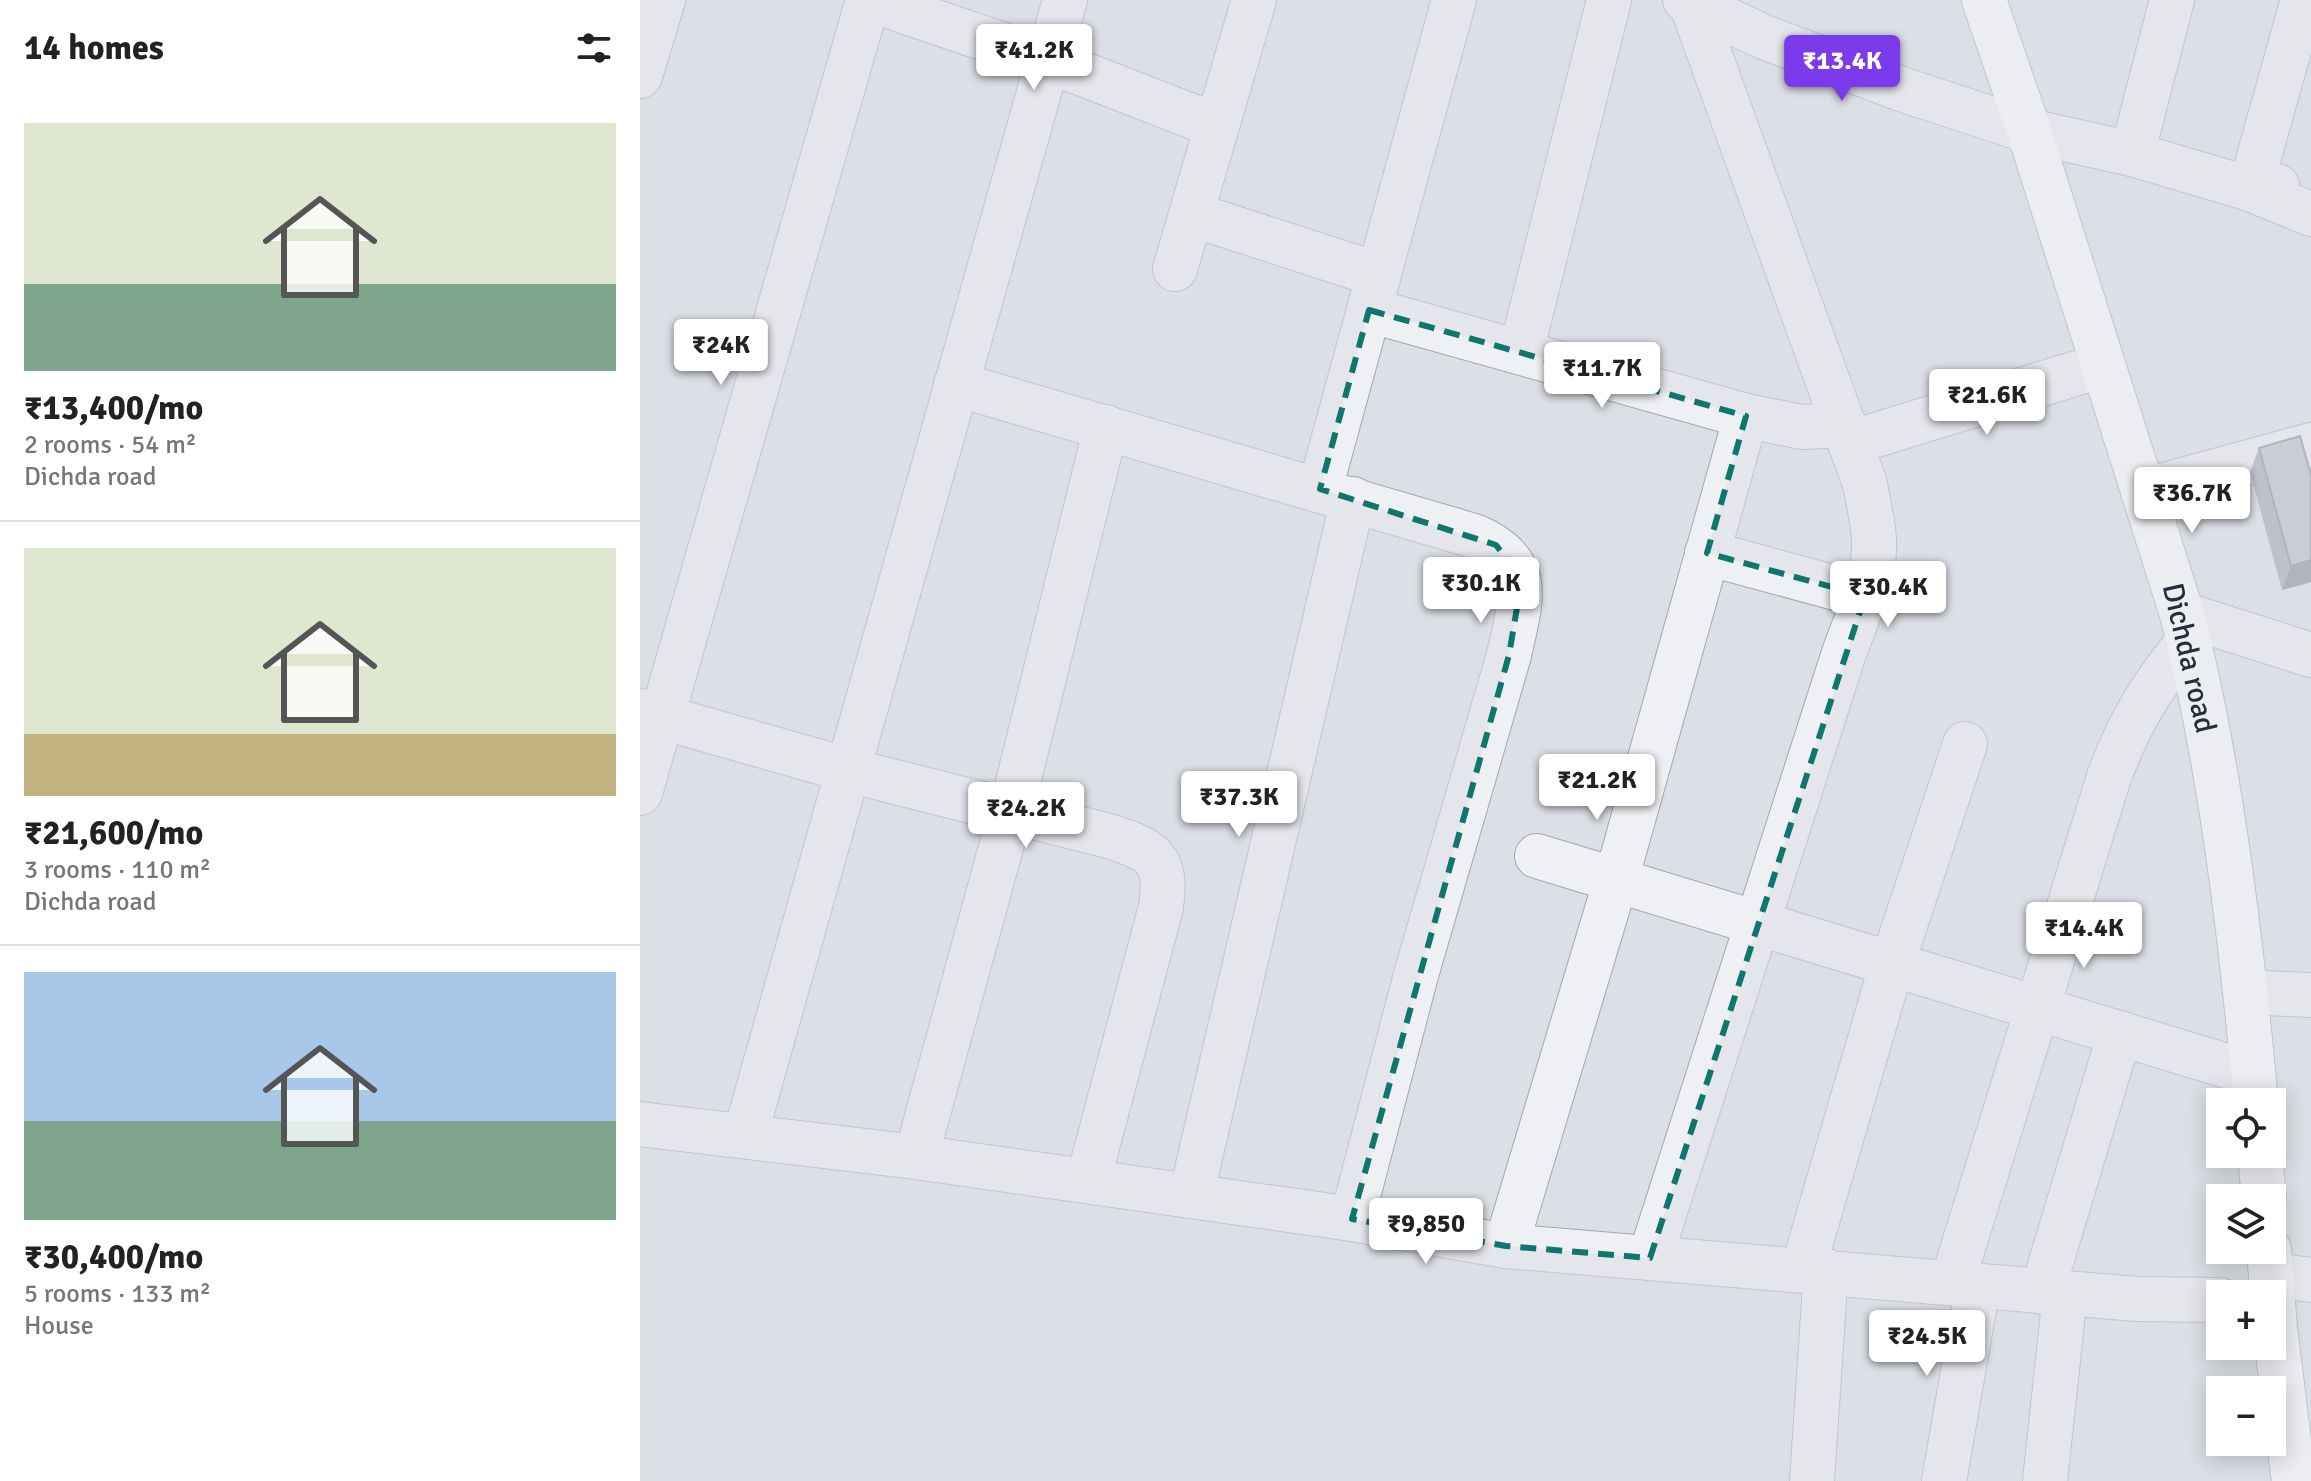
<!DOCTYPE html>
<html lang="en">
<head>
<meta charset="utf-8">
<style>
  body { margin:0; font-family:Signika,sans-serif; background:#f2f2f2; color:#222; height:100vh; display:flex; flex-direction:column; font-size:30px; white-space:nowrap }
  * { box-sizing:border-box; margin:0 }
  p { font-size:26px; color:#767676 }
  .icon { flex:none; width:44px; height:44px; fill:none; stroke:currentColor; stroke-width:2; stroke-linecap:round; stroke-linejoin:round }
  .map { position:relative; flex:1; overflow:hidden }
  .panel { display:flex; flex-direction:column; background:#fff; width:640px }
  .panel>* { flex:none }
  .tools { position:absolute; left:1566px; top:1088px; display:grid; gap:16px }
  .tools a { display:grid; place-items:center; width:80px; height:80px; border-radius:0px; background:#fff; box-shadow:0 4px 20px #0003; font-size:40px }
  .price { position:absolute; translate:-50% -68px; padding:0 18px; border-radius:8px; background:#fff; color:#222; font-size:26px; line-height:52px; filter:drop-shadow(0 2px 4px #0008) }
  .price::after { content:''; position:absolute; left:50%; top:48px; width:24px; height:18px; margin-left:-12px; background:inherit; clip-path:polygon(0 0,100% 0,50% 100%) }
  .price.current { background:#7c3aed; color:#fff }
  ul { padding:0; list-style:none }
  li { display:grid; align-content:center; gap:16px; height:424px; padding:0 24px }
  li+li { border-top:2px solid #e0e0e0 }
  li span { display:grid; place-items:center; height:248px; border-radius:0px; color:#555 }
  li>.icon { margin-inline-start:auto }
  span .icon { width:144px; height:144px; fill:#fffc; stroke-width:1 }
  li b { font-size:34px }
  h2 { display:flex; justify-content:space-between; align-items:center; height:96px; padding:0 24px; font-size:34px }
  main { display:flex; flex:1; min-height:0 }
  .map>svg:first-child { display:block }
</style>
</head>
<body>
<main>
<section class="panel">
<h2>14 homes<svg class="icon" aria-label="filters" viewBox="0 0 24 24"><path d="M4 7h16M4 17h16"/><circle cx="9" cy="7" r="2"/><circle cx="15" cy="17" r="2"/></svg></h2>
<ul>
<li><span style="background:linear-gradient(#dfe7d0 65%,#7fa58c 0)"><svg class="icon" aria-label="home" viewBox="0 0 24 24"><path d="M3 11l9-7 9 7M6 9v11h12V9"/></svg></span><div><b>₹13,400/mo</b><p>2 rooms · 54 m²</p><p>Dichda road</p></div></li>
<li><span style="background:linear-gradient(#dfe7d0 75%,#c2b280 0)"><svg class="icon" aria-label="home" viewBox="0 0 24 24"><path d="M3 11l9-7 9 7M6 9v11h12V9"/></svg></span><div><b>₹21,600/mo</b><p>3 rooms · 110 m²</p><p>Dichda road</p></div></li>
<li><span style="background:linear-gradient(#a9c7e8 60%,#7fa58c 0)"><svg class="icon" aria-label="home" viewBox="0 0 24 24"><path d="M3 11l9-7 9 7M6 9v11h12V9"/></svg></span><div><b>₹30,400/mo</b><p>5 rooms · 133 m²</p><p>House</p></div></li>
</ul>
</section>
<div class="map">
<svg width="1671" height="1481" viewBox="0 0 1671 1481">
  <rect width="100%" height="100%" fill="#dcdfe5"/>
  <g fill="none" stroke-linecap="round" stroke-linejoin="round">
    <defs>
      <g id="minor">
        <path d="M231,0L407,60L577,126"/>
        <path d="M1045,0L1124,37L1261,89L1389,131L1492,154L1610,189L1671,214"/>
        <path d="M0,76L23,0"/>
        <path d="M1492,154L1532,0"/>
        <path d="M1637,186L1610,189L1663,0"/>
        <path d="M551,214L739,275"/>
        <path d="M535,269L614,0"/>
        <path d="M729,310L1106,416L1162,427L1204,425"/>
        <path d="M881,352L969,0"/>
        <path d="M316,384L834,536C896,562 881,600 869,655L776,975L712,1219"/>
        <path d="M1210,443L1463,365"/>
        <path d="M680,489L814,0"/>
        <path d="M1503,491L1671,445"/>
        <path d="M1067,553L1225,596"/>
        <path d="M1542,614L1671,655"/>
        <path d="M0,711L208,770L469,836C513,850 528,858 521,907L448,1181"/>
        <path d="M0,793L228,0"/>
        <path d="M897,856L1613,1074"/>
        <path d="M1606,992L1671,995"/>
        <path d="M0,1124L276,1157L712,1219L866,1246L1497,1299L1580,1300"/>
        <path d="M105,1136L425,0"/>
        <path d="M276,1157L371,811L466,427"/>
        <path d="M551,1196L713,499"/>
        <path d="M866,1246L976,880L1106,416"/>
        <path d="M1010,1258L1204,653C1217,617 1236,578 1234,539C1233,520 1228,502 1225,484L1051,3"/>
        <path d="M1163,1269L1252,964L1325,744"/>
        <path d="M1631,1275L1671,1280"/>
        <path d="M1312,1283L1469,777C1490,721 1510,688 1549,641"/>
        <path d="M1402,1292L1480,1033"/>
        <path d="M1172,1481L1186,1271"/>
        <path d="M1304,1481L1338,1286"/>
        <path d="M1405,1481L1425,1294"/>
      </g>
      <g id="major">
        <path d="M1344,0L1389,131L1542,614C1582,773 1601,939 1616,1102"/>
        <path d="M1620,1154L1624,1198"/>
        <path d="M1629,1250L1635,1329L1654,1481"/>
      </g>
    </defs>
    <use href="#minor" stroke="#a2a6ae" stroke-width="46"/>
    <use href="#major" stroke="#9da3b0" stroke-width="46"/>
    <use href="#minor" stroke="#eff0f4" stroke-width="44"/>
    <use href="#major" stroke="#fff" stroke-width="44"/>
  </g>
  <path fill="#9b9ea6" d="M1619,448L1671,475V582L1642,590L1610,472Z"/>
  <path fill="#7e8187" d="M1671,560V582L1642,590L1651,566Z"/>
  <path fill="#b4b8c1" stroke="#7e8187" stroke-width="2" d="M1660,436L1671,475V560L1651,566L1619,448Z"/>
  <path d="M0 0H1671V1481H0ZM729,310L1106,416L1067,553L1225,596L1010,1258L866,1246L712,1219L869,655L879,596V575L856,545L680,489Z" fill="#dcdfe5" fill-opacity=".55" fill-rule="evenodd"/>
  <path fill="none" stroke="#0f766e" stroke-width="6" stroke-dasharray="16 10" stroke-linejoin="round" d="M729,310L1106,416L1067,553L1225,596L1010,1258L866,1246L712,1219L869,655L879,596V575L856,545L680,489Z"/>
  <g text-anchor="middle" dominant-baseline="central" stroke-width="7" stroke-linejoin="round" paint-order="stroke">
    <g font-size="30" fill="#272d3a" stroke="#ebeef3">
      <text transform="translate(1549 658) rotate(77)">Dichda road</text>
    </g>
  </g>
</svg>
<div class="tools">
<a><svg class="icon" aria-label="locate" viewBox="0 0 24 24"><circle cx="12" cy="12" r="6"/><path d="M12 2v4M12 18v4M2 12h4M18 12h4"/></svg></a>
<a><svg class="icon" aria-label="layers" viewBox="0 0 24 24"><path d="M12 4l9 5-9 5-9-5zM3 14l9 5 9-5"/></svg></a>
<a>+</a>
<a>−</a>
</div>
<b class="price" style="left:394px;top:92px">₹41.2K</b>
<b class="price current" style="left:1202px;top:103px">₹13.4K</b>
<b class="price" style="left:81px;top:387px">₹24K</b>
<b class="price" style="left:962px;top:410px">₹11.7K</b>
<b class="price" style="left:1347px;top:437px">₹21.6K</b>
<b class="price" style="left:1552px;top:535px">₹36.7K</b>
<b class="price" style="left:841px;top:625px">₹30.1K</b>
<b class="price" style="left:1248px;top:629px">₹30.4K</b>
<b class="price" style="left:957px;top:822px">₹21.2K</b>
<b class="price" style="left:599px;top:839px">₹37.3K</b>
<b class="price" style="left:386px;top:850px">₹24.2K</b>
<b class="price" style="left:1444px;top:970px">₹14.4K</b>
<b class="price" style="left:786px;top:1266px">₹9,850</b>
<b class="price" style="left:1287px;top:1378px">₹24.5K</b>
</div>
</main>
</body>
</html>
